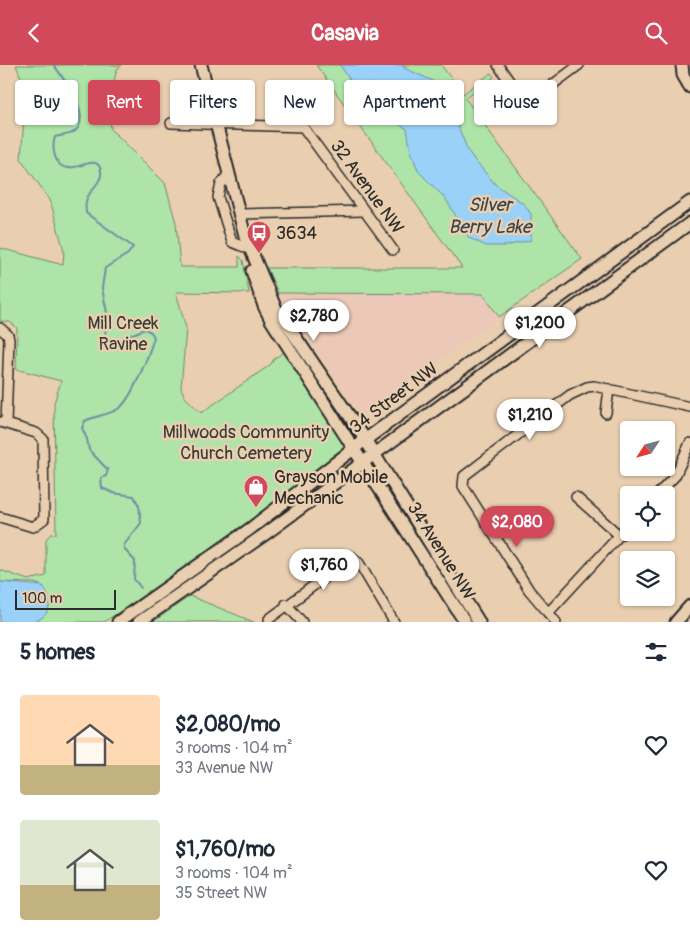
<!DOCTYPE html>
<html lang="en">
<head>
<meta charset="utf-8">
<style>
  body { margin:0; font-family:Pangolin,sans-serif; background:#f2f2f3; color:#1f2937; height:100vh; display:flex; flex-direction:column; font-size:19px; white-space:nowrap }
  * { box-sizing:border-box; margin:0 }
  p { font-size:16px; color:#747a83 }
  .icon { flex:none; width:28px; height:28px; fill:none; stroke:currentColor; stroke-width:2; stroke-linecap:round; stroke-linejoin:round }
  .map { position:relative; height:557px; overflow:hidden }
  .side { display:flex; flex-direction:column; background:#fff; flex:1 }
  .side>* { flex:none }
  .hud { position:absolute; left:15px; top:15px; width:660px; height:45px; display:flex; gap:10px }
  .needle { width:32px; rotate:234deg }
  .controls { position:absolute; left:620px; top:356px; display:grid; gap:10px }
  .controls a { display:grid; place-items:center; width:55px; height:55px; border-radius:5px; background:#fff; box-shadow:0 1px 4px #0004; font-size:25px }
  .scale { position:absolute; left:15px; bottom:12px; width:101px; box-sizing:border-box; padding-left:5px; border:2px solid #2b2b2b; border-top:0; font-size:14px; line-height:18px; white-space:nowrap; color:#2b2b2b; -webkit-text-stroke:4px #e9ceb0; paint-order:stroke }
  .price { position:absolute; translate:-50% -42px; padding:0 11px; border-radius:18px; background:#fff; color:#222; font-size:16px; line-height:32px; filter:drop-shadow(0 1px 2px #0008) }
  .price::after { content:''; position:absolute; left:50%; top:30px; width:15px; height:11px; margin-left:-8px; background:inherit; clip-path:polygon(0 0,100% 0,50% 100%) }
  .price.active { background:#d1495b; color:#fff }
  ul { padding:0; list-style:none }
  li { display:flex; align-items:center; gap:15px; height:125px; padding:0 20px }
  li span { display:grid; place-items:center; flex:none; width:140px; height:100px; border-radius:5px; color:#555 }
  li>.icon { margin-inline-start:auto }
  span .icon { width:60px; height:60px; fill:#fffc; stroke-width:1 }
  li b { font-size:21px }
  h2 { display:flex; justify-content:space-between; align-items:center; height:60px; padding:0 20px; font-size:21px }
  .pill { padding:0 18px; border-radius:5px; background:#fff; box-shadow:0 1px 4px #0004; font-size:18px; line-height:45px }
  .pill.active { background:#d1495b; color:#fff }
  header { display:flex; justify-content:space-between; align-items:center; height:65px; padding:0 20px; background:#d1495b; color:#fff; font-size:22px; font-weight:700 }
  .map>svg:first-child { display:block }
</style>
</head>
<body>
<header><svg class="icon" aria-label="back" viewBox="0 0 24 24"><path d="M15 5l-7 7 7 7"/></svg>Casavia<svg class="icon" aria-label="search" viewBox="0 0 24 24"><circle cx="10" cy="10" r="6"/><path d="M15 15l6 6"/></svg></header>
<div class="map">
<svg width="690" height="557" viewBox="0 0 690 557">
  <rect width="100%" height="100%" fill="#e9ceb0"/>
  <filter id="ink" filterUnits="userSpaceOnUse"><feTurbulence type="fractalNoise" baseFrequency=".02" numOctaves="2"/><feDisplacementMap in="SourceGraphic" scale="10" xChannelSelector="R" yChannelSelector="G"/><feConvolveMatrix kernelMatrix="1 2 1 2 8 2 1 2 1" color-interpolation-filters="sRGB"/></filter>
  <g filter="url(#ink)">
    <path fill="#ecc8b8" d="M278,228L483,229L499,252L361,352Z"/>
    <g fill="#aee4a7" stroke="#6c8869">
      <path d="M16,0H122L117,4L108,39L111,64L165,118L176,158L180,202H239V191L243,195L249,228L176,227L186,263L181,323L185,332L201,348L270,300L275,293L286,286L346,382L339,391L182,505L104,557H34L42,552L49,542L43,521L34,518L0,517V505L28,515L46,511V474L51,469H56L54,338L61,316L16,304L17,263L10,257L0,256V183L63,200L64,186L50,135L21,94L26,25Z"/>
      <path d="M316,0H441L463,29L491,8L494,12L465,33L582,194L499,252L483,229L278,228L267,203H462Z"/>
      <path d="M190,531L254,557H153Z"/>
    </g>
    <g fill="#99d1f8" stroke="#6d8fa6" fill-rule="evenodd">
      <path d="M340,0H403L404,3L431,15L444,26L468,86L476,97L496,120L524,139L531,149V175L506,181H486L469,173L445,133L419,107L411,88L407,64L394,56L382,55L369,44ZM370,19L388,20L397,30L396,38L392,41C382,38 369,29 370,19Z"/>
      <path d="M0,517L43,521C52,534 53,549 36,556C26,557 10,557 0,557Z"/>
    </g>
    <g fill="none" stroke-linecap="round" stroke-linejoin="round">
      <path stroke="#6d8fa6" stroke-width="2" d="M54,0C64,15 94,52 74,67C68,71 61,70 55,72C53,78 53,85 55,91C64,121 97,82 101,106C103,118 87,126 86,137C85,140 86,145 86,148L133,182L128,189L105,203L102,223L107,248L105,271L111,276H116L145,264L151,267L154,272C150,287 131,337 118,344C108,350 95,351 85,356L82,363L87,374L89,385L108,405L106,411L101,413L102,423L113,428L134,431L139,441L141,458L124,480V484L135,496L134,514L141,523"/>
      <defs>
        <g id="street">
          <path d="M498,0L519,30L528,34L536,32L579,0"/>
          <path d="M171,58L303,62L393,185"/>
          <path d="M229,108L221,119L218,132L232,177L249,184"/>
          <path d="M240,149L364,146"/>
          <path d="M0,263L8,270L9,275L6,358"/>
          <path d="M606,348L609,324"/>
          <path d="M0,357L36,368L43,374L44,454L33,462L0,452"/>
          <path d="M657,430L675,411L690,378"/>
          <path d="M576,432L619,470"/>
          <path d="M286,539L302,557"/>
          <path d="M548,548L629,460"/>
          <path d="M269,554L352,492L359,498L394,557"/>
          <path d="M556,557L529,525L463,421L464,411L570,330L587,322L594,321L690,342"/>
        </g>
        <g id="secondary">
          <path d="M201,0L245,171L275,242L361,368L479,557"/>
          <path d="M682,0L683,10L690,22"/>
          <path d="M252,206L264,241L271,255L465,557"/>
          <path d="M118,557L250,464L365,375L690,137"/>
          <path d="M139,557L268,467L690,158"/>
          <path d="M676,557L690,541"/>
        </g>
      </defs>
      <use href="#street" stroke="#2b2b2b" stroke-width="12"/>
      <use href="#secondary" stroke="#2b2b2b" stroke-width="15"/>
      <use href="#street" stroke="#e9ceb0" stroke-width="9"/>
      <use href="#secondary" stroke="#e9ceb0" stroke-width="11"/>
    </g>
  </g>
  <defs>
    <symbol id="bus-pin" viewBox="-11 -11 22 30"><path d="M0 17L-7.5 6A9.5 9.5 0 1 1 7.5 6Z" fill="#d1495b" stroke="#e9ceb0"/><path d="M-5-6H5V4H4V6H2V4H-2V6H-4V4H-5ZM-3.5-4V0h7V-4ZM-3.5 1.2v1.5H-2V1.2ZM2 1.2v1.5H3.5V1.2Z" fill="#fff"/></symbol>
    <symbol id="shop-pin" viewBox="-11 -11 22 30"><path d="M0 17L-7.5 6A9.5 9.5 0 1 1 7.5 6Z" fill="#d1495b" stroke="#e9ceb0"/><path d="M-5-2.5h2.3a2.7 3.5 0 0 1 5.4 0H5L5.5 6h-11ZM-1.5-2.5h3a1.5 2.3 0 0 0-3 0Z" fill="#fff"/></symbol>
  </defs>
  <g fill-rule="evenodd">
    <use href="#bus-pin" x="245" y="154" width="28" height="38"/>
    <use href="#shop-pin" x="242" y="408" width="28" height="38"/>
  </g>
  <g text-anchor="middle" dominant-baseline="central" stroke-width="5" stroke-linejoin="round" paint-order="stroke">
    <g font-size="18" fill="#2b2b2b" stroke="#e9ceb0">
      <text transform="translate(367 122) rotate(54)">32 Avenue NW</text>
      <text transform="translate(394 333) rotate(-37)">34 Street NW</text>
      <text transform="translate(441 486) rotate(58)">34 Avenue NW</text>
    </g>
    <g font-size="18" fill="#2b2b2b" stroke="#e9ceb0" text-anchor="start">
      <text x="276" y="168">3634</text>
      <text x="274" y="412">Grayson Mobile<tspan x="274" dy="21">Mechanic</tspan></text>
    </g>
    <g font-size="18" fill="#383e37" stroke="#e9ceb0">
      <text x="123" y="258">Mill Creek<tspan x="123" dy="21">Ravine</tspan></text>
      <text x="246" y="367">Millwoods Community<tspan x="246" dy="21">Church Cemetery</tspan></text>
    </g>
    <g font-size="19" font-style="italic" fill="#3c444a" stroke="#e9ceb0">
      <text x="490" y="140">Silver<tspan x="490" dy="22">Berry Lake</tspan></text>
    </g>
  </g>
</svg>
<div class="controls">
<a><svg class="needle" viewBox="-14 -14 28 28"><path d="M0-13l5 13h-10z" fill="#e53935"/><path d="M0 13l5-13h-10z" fill="#747a83"/></svg></a>
<a><svg class="icon" aria-label="locate" viewBox="0 0 24 24"><circle cx="12" cy="12" r="6"/><path d="M12 2v4M12 18v4M2 12h4M18 12h4"/></svg></a>
<a><svg class="icon" aria-label="layers" viewBox="0 0 24 24"><path d="M12 4l9 5-9 5-9-5zM3 14l9 5 9-5"/></svg></a>
</div>
<div class="scale">100 m</div>
<b class="price" style="left:314px;top:277px">$2,780</b>
<b class="price" style="left:540px;top:284px">$1,200</b>
<b class="price" style="left:530px;top:376px">$1,210</b>
<b class="price active" style="left:517px;top:483px">$2,080</b>
<b class="price" style="left:324px;top:526px">$1,760</b>
<div class="hud">
<a class="pill">Buy</a>
<a class="pill active">Rent</a>
<a class="pill">Filters</a>
<a class="pill">New</a>
<a class="pill">Apartment</a>
<a class="pill">House</a>
</div>
</div>
<section class="side">
<h2>5 homes<svg class="icon" aria-label="filters" viewBox="0 0 24 24"><path d="M4 7h16M4 17h16"/><circle cx="9" cy="7" r="2"/><circle cx="15" cy="17" r="2"/></svg></h2>
<ul>
<li><span style="background:linear-gradient(#ffd9b3 70%,#c2b280 0)"><svg class="icon" aria-label="home" viewBox="0 0 24 24"><path d="M3 11l9-7 9 7M6 9v11h12V9"/></svg></span><div><b>$2,080/mo</b><p>3 rooms · 104 m²</p><p>33 Avenue NW</p></div><svg class="icon" aria-label="heart" viewBox="0 0 24 24"><path d="M12 20l-8-8c-3-5 5-10 8-4 3-6 11-1 8 4z"/></svg></li>
<li><span style="background:linear-gradient(#dfe7d0 65%,#c2b280 0)"><svg class="icon" aria-label="home" viewBox="0 0 24 24"><path d="M3 11l9-7 9 7M6 9v11h12V9"/></svg></span><div><b>$1,760/mo</b><p>3 rooms · 104 m²</p><p>35 Street NW</p></div><svg class="icon" aria-label="heart" viewBox="0 0 24 24"><path d="M12 20l-8-8c-3-5 5-10 8-4 3-6 11-1 8 4z"/></svg></li>
</ul>
</section>
</body>
</html>
